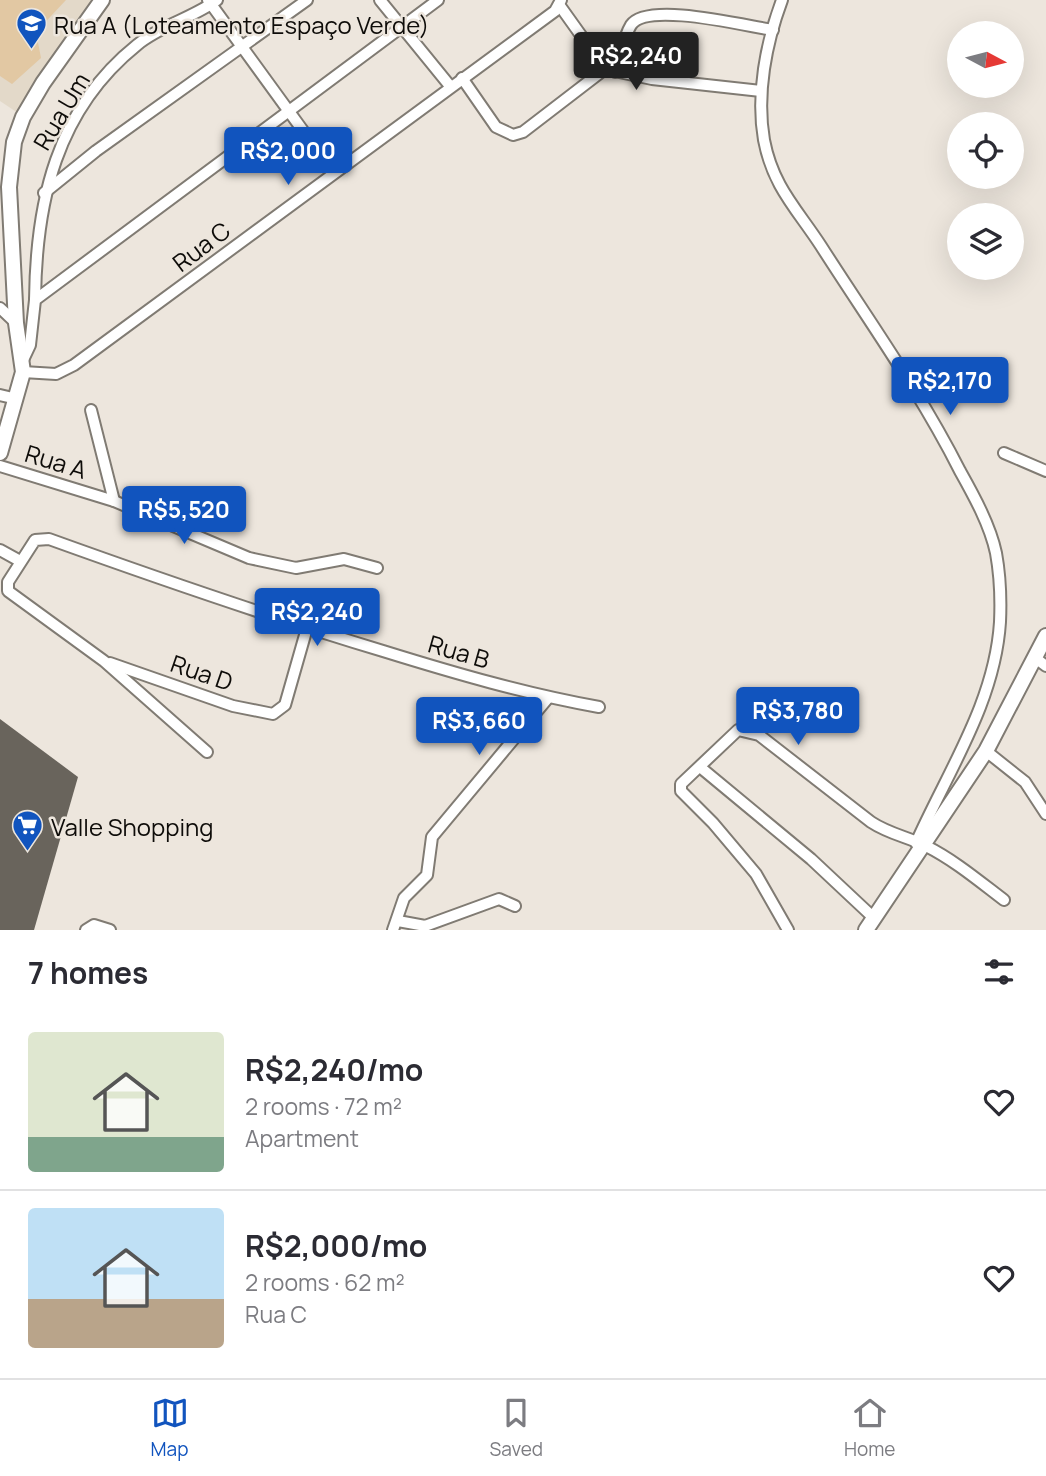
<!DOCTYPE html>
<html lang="en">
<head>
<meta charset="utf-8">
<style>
  body { margin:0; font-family:Manrope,sans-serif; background:#f2f2f3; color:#2b2b33; height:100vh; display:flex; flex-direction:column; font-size:26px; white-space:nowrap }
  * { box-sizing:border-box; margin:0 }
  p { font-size:23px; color:#7c7c81 }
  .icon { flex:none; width:38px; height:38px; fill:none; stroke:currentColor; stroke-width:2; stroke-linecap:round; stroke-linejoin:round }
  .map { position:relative; height:930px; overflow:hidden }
  .drawer { display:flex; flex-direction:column; background:#fff; flex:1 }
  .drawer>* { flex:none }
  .needle { width:46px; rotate:97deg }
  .buttons { position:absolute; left:947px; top:21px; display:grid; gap:14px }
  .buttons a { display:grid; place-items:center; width:77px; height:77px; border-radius:50%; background:#fff; box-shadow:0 7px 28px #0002; font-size:35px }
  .price { position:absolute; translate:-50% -60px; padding:0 16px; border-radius:7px; background:#1154be; color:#fff; font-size:23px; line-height:46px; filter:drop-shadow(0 2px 4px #0008) }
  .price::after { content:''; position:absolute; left:50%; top:42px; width:21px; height:16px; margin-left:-10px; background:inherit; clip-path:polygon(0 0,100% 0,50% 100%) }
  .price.current { background:#222; color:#fff }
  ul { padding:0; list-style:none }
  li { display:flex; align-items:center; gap:21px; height:175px; padding:0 28px }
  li+li { border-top:2px solid #e1e1e2 }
  li span { display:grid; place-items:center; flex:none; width:196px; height:140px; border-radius:7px; color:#555 }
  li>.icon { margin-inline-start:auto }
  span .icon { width:84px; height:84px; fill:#fffc; stroke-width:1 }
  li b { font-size:30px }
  h2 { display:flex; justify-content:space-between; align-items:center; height:84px; padding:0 28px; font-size:30px }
  .dock { display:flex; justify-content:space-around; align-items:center; height:98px; border-top:2px solid #e1e1e2; background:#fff; font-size:19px; color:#7c7c81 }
  .dock a { display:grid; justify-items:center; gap:4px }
  .dock .current { color:#1154be }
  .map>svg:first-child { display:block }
</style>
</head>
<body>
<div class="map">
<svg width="1046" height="930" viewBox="0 0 1046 930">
  <rect width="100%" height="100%" fill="#ede6dd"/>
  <path fill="#e3d9c9" d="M0,0H96L18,113L0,101Z"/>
  <path fill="#e2c8a3" d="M0,0H66L36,32L41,58L12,84L0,76Z"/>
  <path fill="#69645c" d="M0,719L78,777L34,930H0Z"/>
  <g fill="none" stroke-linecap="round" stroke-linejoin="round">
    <defs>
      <g id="minor">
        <path d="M208,0L333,172"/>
        <path d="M380,0L450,86"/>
        <path d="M782,0C766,43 756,94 764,140C773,187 797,209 821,246C869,321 920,392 960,471C974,496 990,525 996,553C1000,575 1001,600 1000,622C995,702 948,771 916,843"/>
        <path d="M560,6L605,69L652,79L761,91"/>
        <path d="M615,72C620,58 623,38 631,25C647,1 746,26 773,30"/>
        <path d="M462,78L496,127L513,135L523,132L605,69"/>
        <path d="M44,193L96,151L307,0"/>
        <path d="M35,300C36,202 56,110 137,45C161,25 193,18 217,0"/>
        <path d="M0,308L16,323"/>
        <path d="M22,362L30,345L35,300L438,0"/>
        <path d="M23,372L56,374L74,365L555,11L561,0"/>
        <path d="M0,395L17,399"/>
        <path d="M91,410L114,501"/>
        <path d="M1004,453L1046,471"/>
        <path d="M0,466L114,501L249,558L296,568L344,559L377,568"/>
        <path d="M0,550L20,561"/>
        <path d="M1034,657L1046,666"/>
        <path d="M110,663L233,706L273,714L285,705L307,628"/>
        <path d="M986,751L1025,782L1046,814"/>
        <path d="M207,752L104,661L8,591V582L35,540L49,539C160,579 270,617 383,651C454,673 526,694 599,707"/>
        <path d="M700,767L811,859L875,919"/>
        <path d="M398,921L425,926L499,899L515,906"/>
        <path d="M86,930L94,925L110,930"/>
        <path d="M393,930L404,898L427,875L432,837L548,698"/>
        <path d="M788,930L756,874L713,823L681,791V784L738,730L759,735L871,822C889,834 908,837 926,846C954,860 979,881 1004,900"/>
      </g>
      <g id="major">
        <path d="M0,453L23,372L16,323L9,187L14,142L23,117L43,83L102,0"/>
        <path d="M866,930L986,751L1046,636"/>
      </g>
    </defs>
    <use href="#minor" stroke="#807b73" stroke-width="14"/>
    <use href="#major" stroke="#807b73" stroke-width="18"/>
    <use href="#minor" stroke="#fff" stroke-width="10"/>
    <use href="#major" stroke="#fff" stroke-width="14"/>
  </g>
  <defs>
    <symbol id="university-pin" viewBox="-11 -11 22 30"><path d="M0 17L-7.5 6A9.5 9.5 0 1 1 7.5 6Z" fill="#1154be" stroke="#ede6dd"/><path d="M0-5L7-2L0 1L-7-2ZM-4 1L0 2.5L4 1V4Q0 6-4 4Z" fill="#fff"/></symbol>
    <symbol id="supermarket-pin" viewBox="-11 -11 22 30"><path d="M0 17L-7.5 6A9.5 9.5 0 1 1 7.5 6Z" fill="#1154be" stroke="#ede6dd"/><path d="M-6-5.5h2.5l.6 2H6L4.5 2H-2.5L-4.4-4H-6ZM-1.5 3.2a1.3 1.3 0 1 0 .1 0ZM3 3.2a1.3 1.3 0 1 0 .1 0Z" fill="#fff"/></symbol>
  </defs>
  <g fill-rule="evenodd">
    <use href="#university-pin" x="14" y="6" width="35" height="47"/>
    <use href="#supermarket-pin" x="10" y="808" width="35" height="47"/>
  </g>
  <g text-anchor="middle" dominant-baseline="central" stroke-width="5" stroke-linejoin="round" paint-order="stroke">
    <g font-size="24" fill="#0e0c09" stroke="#ede6dd" text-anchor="start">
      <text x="54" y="24">Rua A (Loteamento Espaço Verde)</text>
      <text x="51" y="826">Valle Shopping</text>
    </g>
    <g font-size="24" fill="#0e0c09" stroke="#ede6dd">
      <text transform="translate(61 111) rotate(-59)">Rua Um</text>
      <text transform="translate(201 246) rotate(-37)">Rua C</text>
      <text transform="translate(56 461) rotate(17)">Rua A</text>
      <text transform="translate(459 651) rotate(16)">Rua B</text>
      <text transform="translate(202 672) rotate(19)">Rua D</text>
    </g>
  </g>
</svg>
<div class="buttons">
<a><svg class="needle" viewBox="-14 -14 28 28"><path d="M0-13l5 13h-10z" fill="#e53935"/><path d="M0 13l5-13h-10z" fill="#7c7c81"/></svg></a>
<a><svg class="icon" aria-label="locate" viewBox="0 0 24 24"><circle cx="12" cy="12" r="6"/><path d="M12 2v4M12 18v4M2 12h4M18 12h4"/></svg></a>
<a><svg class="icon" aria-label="layers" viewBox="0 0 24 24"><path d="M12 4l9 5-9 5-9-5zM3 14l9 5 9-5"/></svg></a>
</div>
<b class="price current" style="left:636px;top:92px">R$2,240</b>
<b class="price" style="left:288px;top:187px">R$2,000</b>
<b class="price" style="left:950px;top:417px">R$2,170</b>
<b class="price" style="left:184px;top:546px">R$5,520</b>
<b class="price" style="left:317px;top:648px">R$2,240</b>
<b class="price" style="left:798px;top:747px">R$3,780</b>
<b class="price" style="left:479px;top:757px">R$3,660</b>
</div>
<section class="drawer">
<h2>7 homes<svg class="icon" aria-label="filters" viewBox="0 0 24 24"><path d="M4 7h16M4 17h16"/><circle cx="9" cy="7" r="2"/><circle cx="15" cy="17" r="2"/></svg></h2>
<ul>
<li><span style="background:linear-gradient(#dfe7d0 75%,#7fa58c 0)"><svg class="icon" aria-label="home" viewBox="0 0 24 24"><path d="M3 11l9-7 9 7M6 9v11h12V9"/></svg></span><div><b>R$2,240/mo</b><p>2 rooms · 72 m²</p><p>Apartment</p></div><svg class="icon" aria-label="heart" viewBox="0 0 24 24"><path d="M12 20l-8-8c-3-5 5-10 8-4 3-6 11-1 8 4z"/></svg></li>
<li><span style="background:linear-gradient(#bfe0f5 65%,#b9a48a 0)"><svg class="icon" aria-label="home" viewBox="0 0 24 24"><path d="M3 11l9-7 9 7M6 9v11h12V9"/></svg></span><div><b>R$2,000/mo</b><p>2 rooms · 62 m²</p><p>Rua C</p></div><svg class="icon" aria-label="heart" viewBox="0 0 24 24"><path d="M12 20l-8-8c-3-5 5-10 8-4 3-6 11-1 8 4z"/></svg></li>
</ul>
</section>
<nav class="dock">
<a class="current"><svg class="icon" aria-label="map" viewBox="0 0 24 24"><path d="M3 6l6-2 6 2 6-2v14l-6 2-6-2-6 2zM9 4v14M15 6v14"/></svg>Map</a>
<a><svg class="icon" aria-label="saved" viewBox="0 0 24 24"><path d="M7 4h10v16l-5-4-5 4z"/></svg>Saved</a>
<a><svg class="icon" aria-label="home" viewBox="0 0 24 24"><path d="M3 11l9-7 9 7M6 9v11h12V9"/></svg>Home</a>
</nav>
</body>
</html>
